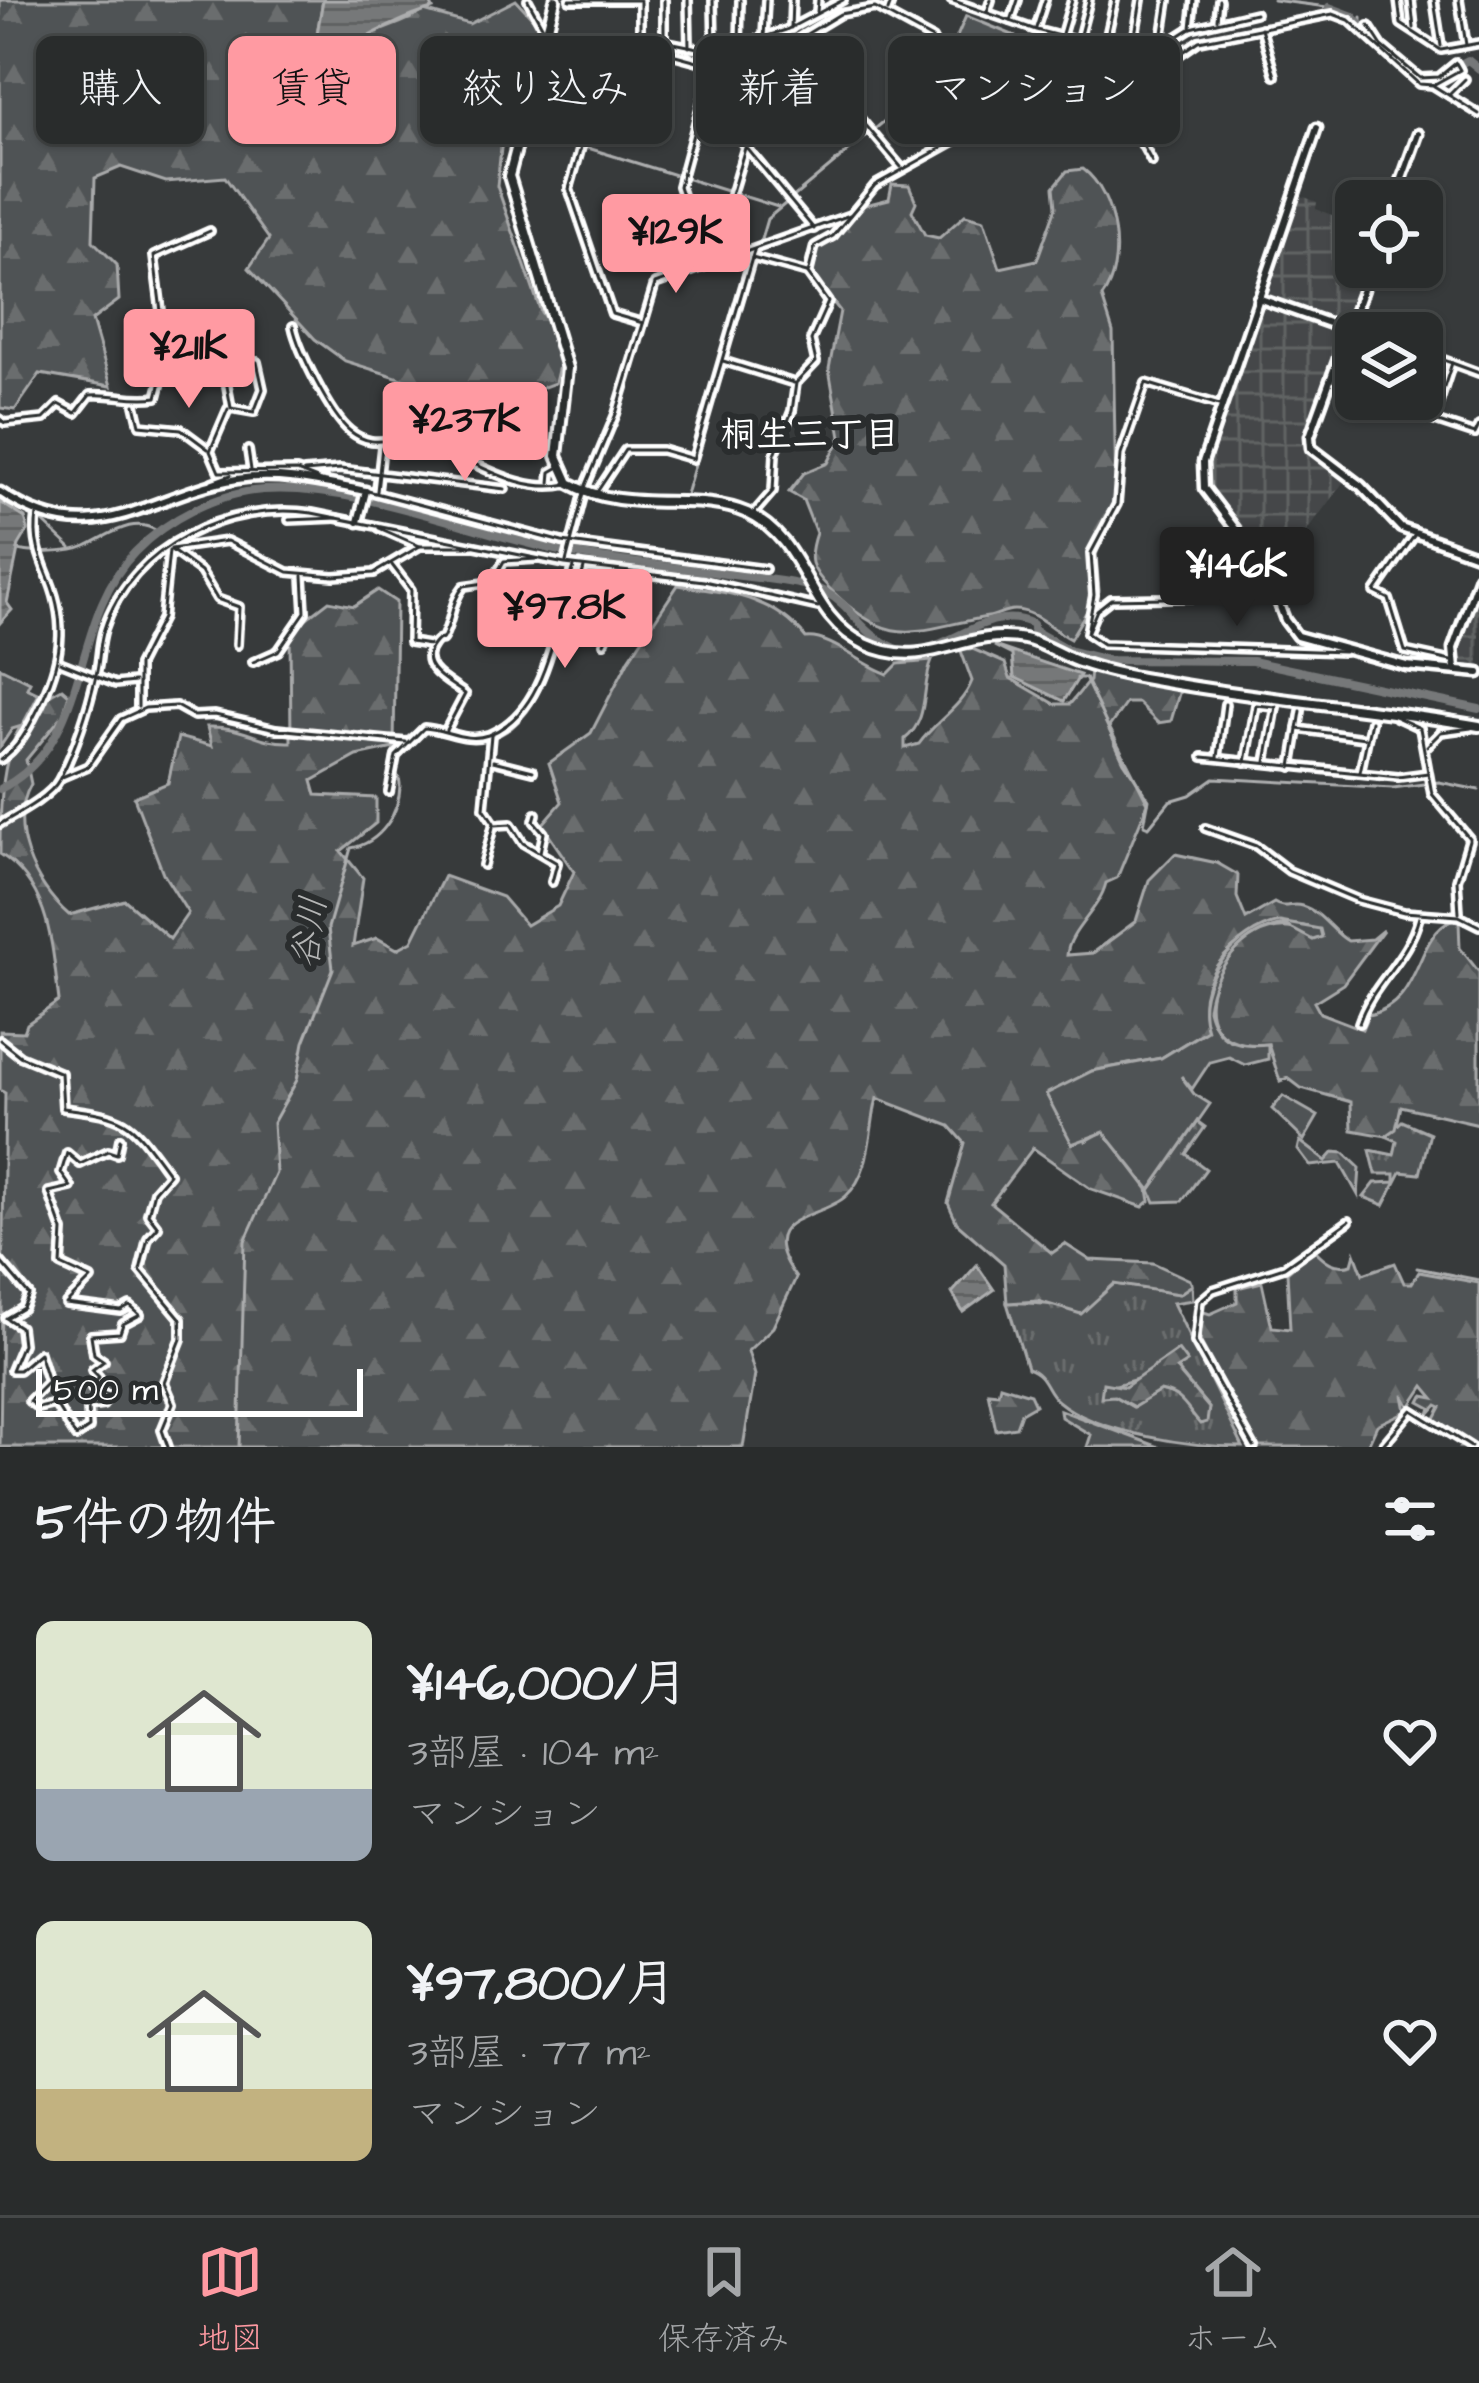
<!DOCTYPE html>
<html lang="ja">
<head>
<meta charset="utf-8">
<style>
  body { margin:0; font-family:"Architects Daughter","Klee One",sans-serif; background:#353838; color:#f1f3f6; height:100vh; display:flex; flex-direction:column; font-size:45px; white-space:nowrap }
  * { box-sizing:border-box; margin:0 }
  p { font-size:39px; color:#a5a7a9 }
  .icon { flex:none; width:66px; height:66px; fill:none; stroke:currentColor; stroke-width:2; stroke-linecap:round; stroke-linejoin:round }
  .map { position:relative; height:1447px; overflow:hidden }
  .drawer { display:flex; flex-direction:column; background:#292c2c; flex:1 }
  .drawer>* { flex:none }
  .top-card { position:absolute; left:36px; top:36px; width:1407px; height:108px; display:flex; gap:24px }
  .controls { position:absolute; left:1335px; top:180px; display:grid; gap:24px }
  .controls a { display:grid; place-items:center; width:108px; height:108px; border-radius:18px; background:#292c2c; box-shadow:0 3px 9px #0004,0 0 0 3px #454848; font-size:60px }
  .scale { position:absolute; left:36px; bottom:30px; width:327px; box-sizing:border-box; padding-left:12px; border:6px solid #fff; border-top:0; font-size:33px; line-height:42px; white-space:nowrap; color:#fff; -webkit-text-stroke:9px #2a2d2e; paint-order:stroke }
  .price { position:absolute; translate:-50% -102px; padding:0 27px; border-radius:12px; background:#ff9aa2; color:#111; font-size:39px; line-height:78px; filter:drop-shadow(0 3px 6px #0008) }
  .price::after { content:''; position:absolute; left:50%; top:72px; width:36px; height:27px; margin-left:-18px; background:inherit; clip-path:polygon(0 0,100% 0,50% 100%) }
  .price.on { background:#222; color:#fff }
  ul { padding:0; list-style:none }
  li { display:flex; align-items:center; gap:36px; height:300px; padding:0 36px }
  li span { display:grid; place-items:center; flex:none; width:336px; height:240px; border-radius:18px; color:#555 }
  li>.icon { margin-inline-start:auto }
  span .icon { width:144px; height:144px; fill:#fffc; stroke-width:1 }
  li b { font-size:51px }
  h2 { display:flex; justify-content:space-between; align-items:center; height:144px; padding:0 36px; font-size:51px }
  .tag { padding:0 42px; border-radius:18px; background:#292c2c; box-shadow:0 3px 9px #0004,0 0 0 3px #454848; font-size:42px; line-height:108px }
  .tag.on { background:#ff9aa2; color:#111 }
  .tab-bar { display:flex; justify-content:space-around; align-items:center; height:168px; border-top:3px solid #454848; background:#292c2c; font-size:33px; color:#a5a7a9 }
  .tab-bar a { display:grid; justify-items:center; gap:6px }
  .tab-bar .on { color:#ff9aa2 }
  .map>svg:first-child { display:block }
</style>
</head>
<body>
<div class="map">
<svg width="1479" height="1447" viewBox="0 0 1479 1447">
  <defs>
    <pattern id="industrial-grid" width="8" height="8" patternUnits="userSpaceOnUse" patternTransform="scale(3)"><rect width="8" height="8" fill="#444748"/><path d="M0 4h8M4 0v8" fill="none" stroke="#606363"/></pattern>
    <pattern id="grass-tufts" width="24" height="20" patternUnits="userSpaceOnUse" patternTransform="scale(3)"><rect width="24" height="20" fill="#505354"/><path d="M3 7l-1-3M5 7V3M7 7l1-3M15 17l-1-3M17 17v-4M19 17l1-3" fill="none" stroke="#6a6d6e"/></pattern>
    <pattern id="forest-firs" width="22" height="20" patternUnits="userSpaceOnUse" patternTransform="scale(3)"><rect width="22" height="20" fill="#505354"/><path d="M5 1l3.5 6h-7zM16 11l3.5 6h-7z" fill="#6a6d6e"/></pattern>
    <pattern id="water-rules" width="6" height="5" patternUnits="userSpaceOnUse" patternTransform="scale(3)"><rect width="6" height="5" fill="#767879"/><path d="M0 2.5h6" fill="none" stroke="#616262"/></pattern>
  </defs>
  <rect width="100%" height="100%" fill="#373a3b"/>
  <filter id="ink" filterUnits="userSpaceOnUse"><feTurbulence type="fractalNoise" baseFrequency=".00833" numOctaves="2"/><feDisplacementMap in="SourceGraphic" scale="24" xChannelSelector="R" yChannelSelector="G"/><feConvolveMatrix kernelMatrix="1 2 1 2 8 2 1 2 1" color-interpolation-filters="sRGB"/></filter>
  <g filter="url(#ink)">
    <g fill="url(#industrial-grid)">
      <path d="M1297,194L1317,202L1316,209L1356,224V267H1368L1346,326L1260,295Z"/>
      <path d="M1258,303L1343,333L1306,438L1312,458L1346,479L1273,576L1205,478Z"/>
      <path d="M1479,588V669L1460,665L1455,656Z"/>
    </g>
    <g fill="url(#grass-tufts)" stroke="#a8a9aa" stroke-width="3" fill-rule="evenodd">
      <path d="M1283,1096L1318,1116L1304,1140L1272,1109Z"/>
      <path d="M1402,1121L1430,1133L1420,1174L1401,1172L1384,1205L1364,1197L1375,1183L1395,1182V1174H1376L1370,1150L1394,1155L1397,1141L1386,1136Z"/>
      <path d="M1198,1122L1205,1127L1186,1154L1206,1169L1182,1201L1155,1202L1150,1190Z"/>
      <path d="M1114,1284L1179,1294L1192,1285L1193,1300L1173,1303L1243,1447C1194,1447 1097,1434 1058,1401C1044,1390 1047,1375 1027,1368L1007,1303C1052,1301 1074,1315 1114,1284ZM1176,1368L1209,1408L1207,1416H1193C1189,1401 1175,1394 1160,1391L1133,1407L1114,1396L1116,1385Z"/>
      <path d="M1060,1410L1159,1447H1087L1091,1435L1061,1417Z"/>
    </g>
    <g fill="url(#forest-firs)" stroke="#a8a9aa" stroke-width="3">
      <path d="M0,0H323L317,33L350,48C373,29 399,27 424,11L469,24L516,0L539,25L524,100L501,148L497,186L541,312L564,344L555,383L515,398L479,403L345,361L315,339L249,268L269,239L225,177L166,182L121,167L95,178L93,241L117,265L119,300L92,320L111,386L40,374L15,410L0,408Z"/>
      <path d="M1083,169C1116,193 1127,265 1102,297L1113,332L1116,501L1096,555L1099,591L1070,639C1052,630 1036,610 1014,610C1004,610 997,616 988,617C915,629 893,652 830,589C810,569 807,559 816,533L803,500L789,492L804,473L828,463L841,437L829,369L840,311L813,277L815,250L861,206L889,199L892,184L909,185L916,202L912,211L925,235L939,238L965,215L984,220L1000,268L1037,260L1056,207L1054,187L1067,171Z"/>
      <path d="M678,585C729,593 774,597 806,638C830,635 863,666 888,674L898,664L932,661C921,686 930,719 905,739V748L919,744C935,721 962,707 972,681L961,651L968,647L1005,663L1010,678L1055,704H1070L1089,681L1090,670L1180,690L1171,721L1158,723L1138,703H1126L1109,727L1148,803L1117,878L1106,883C1099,911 1069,930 1067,955L1093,953L1136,921L1149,880L1175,854L1217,863L1238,875L1237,897L1246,919L1274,903C1286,910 1290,902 1302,906C1322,912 1332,932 1348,941L1372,939L1383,930L1343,984L1314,1002L1320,1013L1362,1029L1368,1015C1424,1003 1413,936 1453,919L1459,922L1460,948L1479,972V1124L1401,1106L1396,1129L1386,1136L1352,1130L1351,1102L1301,1088L1288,1078L1280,1081L1268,1044C1153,1054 1232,893 1311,935L1315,929C1259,908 1185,969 1208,1029L1161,1058L1092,1071L1071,1082L1086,1141L1104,1131L1148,1189L1150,1201L1143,1207L1091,1189L1033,1148L991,1203L1052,1253L1065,1244L1090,1260L1153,1263L1190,1280L1192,1285L1179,1294L1114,1284L1081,1314L1038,1301L1007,1303L1004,1264L957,1223L948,1203L965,1143L950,1126L877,1098C869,1130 872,1172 846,1196C819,1221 749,1214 796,1278L773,1327L748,1351L755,1375L743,1447H0L5,1093L0,1090V1031L24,1032L27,1024L59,1001C52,948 51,886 0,854C0,791 0,717 62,688L69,694L63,715L26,760L31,784C7,827 34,885 69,915L125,900L170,939L188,913L163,873L134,797L168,783L178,737L212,746L207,727C248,726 255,743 291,742L290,631L329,601L354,606L378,590L396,602L394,748L357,756L312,781L316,795L376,798V823L341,851L363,878L353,946L377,938L397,949L412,941L444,876L502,897L526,925L558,906L574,872L542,825L562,802L549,763L591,733L629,659Z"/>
      <path d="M1300,1141L1326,1161L1334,1152L1344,1153L1360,1168L1358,1195L1340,1163L1310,1166L1298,1150Z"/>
      <path d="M1314,1249C1325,1261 1335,1269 1352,1264L1355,1253L1363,1274L1395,1263L1404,1283H1412L1419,1272L1479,1283V1447H1460L1465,1440L1434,1420L1441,1407L1437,1405L1429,1414L1431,1408L1420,1402L1423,1396L1434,1398L1424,1386L1410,1407L1403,1395L1406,1411L1377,1425L1367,1447H1258L1199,1339L1201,1311L1210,1314L1237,1302V1288L1262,1282L1272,1327L1290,1329L1287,1272Z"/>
      <path d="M1178,1350L1187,1362L1176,1369L1209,1408L1207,1422L1200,1424C1186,1409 1183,1395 1160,1391L1134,1407L1114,1396L1101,1397L1103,1383L1125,1387Z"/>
      <path d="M1000,1385L1030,1394L1035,1405L1021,1413L1016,1427L996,1430L988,1392L998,1393Z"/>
    </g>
    <g fill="#505354" stroke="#a8a9aa" stroke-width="3">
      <path d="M966,16L1015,36L997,116L980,119L949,55Z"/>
      <path d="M1072,70L1117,81L1062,112Z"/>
      <path d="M0,667L30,682L27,688L39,694L22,726L12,729L0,747Z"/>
      <path d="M1280,922L1320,929L1322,937L1313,940L1285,925C1243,931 1213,968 1208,1009C1216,1042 1237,1047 1268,1044V1059L1245,1065L1229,1057L1210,1062L1192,1089L1181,1076L1194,1094L1210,1104L1150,1190L1104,1132L1072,1144L1046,1094L1092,1071L1161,1058L1207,1030C1191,984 1235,931 1280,922Z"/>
    </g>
    <g fill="url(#water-rules)" stroke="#adaeaf" stroke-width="3">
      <path d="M323,0H429L433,9C413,14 366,35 350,48L317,34Z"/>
      <path d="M0,502L25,518L28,530L19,545L7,603L12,610L0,623Z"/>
      <path d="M994,646L1080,675L1064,701L1014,677L1012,655Z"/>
      <path d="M977,1265L994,1290L963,1312L952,1293Z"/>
    </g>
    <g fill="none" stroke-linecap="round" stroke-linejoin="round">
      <g stroke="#adaeaf" stroke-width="3">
        <path d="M1273,0L1327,7"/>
        <path d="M1321,15L1329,7"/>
        <path d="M1362,24V17"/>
        <path d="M1117,91L1197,39L1294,20"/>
        <path d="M1063,116L1082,109"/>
        <path d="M530,130L778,207"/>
        <path d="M0,487L14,496"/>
        <path d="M685,498L767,219L887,119L955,129L1012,123"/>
        <path d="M39,518L71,548"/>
        <path d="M18,550C34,554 71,553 86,546C108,536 135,514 158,532"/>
        <path d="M565,603L582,556"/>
        <path d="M1077,678H1085L1124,762L1149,799L1144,825L1149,827L1170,801L1190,795L1214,778L1393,788L1439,782L1479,790"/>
        <path d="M464,738C518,750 548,687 555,641"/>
        <path d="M1417,1268L1479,1280"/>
        <path d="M239,1447L245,1241L276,1173L273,1123L297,1080L304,1042L333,969L328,928L351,848C380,843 400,814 400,784C400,774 389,768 391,758C393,744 415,732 425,724L444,729"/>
      </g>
      <g stroke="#767879" stroke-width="8">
        <path d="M1329,7L1353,16L1383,49"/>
        <path d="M1398,63L1429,81L1468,60L1479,69"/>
        <path d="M924,649C961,640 994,605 1033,624V630L1071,651L1107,660L1252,661L1479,709"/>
        <path d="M0,789C95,741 67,621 135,552C167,519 217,493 263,490C349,484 455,526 539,546C597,561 658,564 718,573C744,577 804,581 825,592C859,610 855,633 903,651"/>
      </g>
      <defs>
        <g id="minor">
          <path d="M528,0L546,33"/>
          <path d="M570,0H640"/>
          <path d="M664,0V37"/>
          <path d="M688,0L689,47"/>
          <path d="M713,0L714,50"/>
          <path d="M951,0L1036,30L1145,58"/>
          <path d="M1089,0L1072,65L1116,76L1191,28L1255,13"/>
          <path d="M1398,0L1401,24L1441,50L1479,43"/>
          <path d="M1411,0L1414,28"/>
          <path d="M1434,0L1441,46"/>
          <path d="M1459,0L1466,45"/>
          <path d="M640,2V46"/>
          <path d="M888,11L892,0"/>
          <path d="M817,12L818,0"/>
          <path d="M987,12L991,0"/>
          <path d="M1217,19L1219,0"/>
          <path d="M1011,21L1018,0"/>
          <path d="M791,28L792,0"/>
          <path d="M1036,28L1045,0"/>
          <path d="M1191,28L1194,0"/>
          <path d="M1261,28L1275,76"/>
          <path d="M640,36L717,52L786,30L843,0"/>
          <path d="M764,37L766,0"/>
          <path d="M1061,37L1072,0"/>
          <path d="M795,41L901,167"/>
          <path d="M546,45L607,54L668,53L716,66L795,41L840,14L875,8L932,39L975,127"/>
          <path d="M1105,45L1115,0"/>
          <path d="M739,46L740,0"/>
          <path d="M1161,46L1168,0"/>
          <path d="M1132,52L1141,0"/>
          <path d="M607,56L569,189L612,314L643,323"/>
          <path d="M1434,86L1479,114"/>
          <path d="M1115,95L1152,162"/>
          <path d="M1449,95L1465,79"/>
          <path d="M706,99L814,229"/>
          <path d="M752,258L807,273"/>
          <path d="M712,259L745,148"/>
          <path d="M705,265L679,186L711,67"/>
          <path d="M293,326C298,350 331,416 350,431C376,452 393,433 419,441C467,454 515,496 568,484"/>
          <path d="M1349,327L1365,333"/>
          <path d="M1422,352L1479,373"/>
          <path d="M723,361L794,383"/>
          <path d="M171,374L206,364L257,362L263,389L254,412L231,408L223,364"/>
          <path d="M1393,399L1390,406L1475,434L1479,426"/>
          <path d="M135,404L140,425L181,429L208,449"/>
          <path d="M228,409L210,451L219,472L297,471L317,479"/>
          <path d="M1434,418L1452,363"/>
          <path d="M0,419L5,423L44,419L59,404L76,413L90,395C115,393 131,401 157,397L162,378L169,374L154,256L210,231"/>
          <path d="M248,450L251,470"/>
          <path d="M304,472L340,469L505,489"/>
          <path d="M212,482L231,475"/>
          <path d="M550,483L551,472L558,468"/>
          <path d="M368,491L562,542L765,569"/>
          <path d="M377,491L382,447"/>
          <path d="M597,492L625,450H662L693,459L754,251"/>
          <path d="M753,514L773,491L775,454L792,411L796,383L816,362L811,340L828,302L808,274L815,246L833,236L875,185L976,129L1070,117L1150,75L1199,41L1333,14L1349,20L1419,84L1433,85L1460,70L1456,63L1439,77L1420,78L1382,46L1369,26"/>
          <path d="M289,520L337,518"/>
          <path d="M379,528L420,546H473"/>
          <path d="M1414,536L1375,592L1389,599L1405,651L1451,661"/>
          <path d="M171,549L227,541L288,572L334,576L374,573L420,546"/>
          <path d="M171,550L201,572L217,599L239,607L237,645"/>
          <path d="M566,562L586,485L616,414L655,284L850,215"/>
          <path d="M392,565L411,590L410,642L429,645"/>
          <path d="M584,568L576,595L584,600V615"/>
          <path d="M1088,631L1097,610L1111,599L1276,596"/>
          <path d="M1087,633L1094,595L1091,553L1117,504L1121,455L1146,383L1219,405"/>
          <path d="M1088,634L1103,644L1344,652"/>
          <path d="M604,643L621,607L618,594L627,573"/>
          <path d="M60,662L115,684L134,682"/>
          <path d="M253,662L278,651L305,612L303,576"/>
          <path d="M138,707V665L162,618L169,551"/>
          <path d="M1394,716L1420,728L1432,794L1469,838"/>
          <path d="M1298,729L1365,738"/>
          <path d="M446,730L465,694C453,684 415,668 433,645C444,631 439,649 446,631C453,614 452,601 464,586L492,582L504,561L537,559"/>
          <path d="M1427,746L1441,732L1471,728"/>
          <path d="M1203,757L1398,777L1428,773"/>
          <path d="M1218,757L1225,704"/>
          <path d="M0,760C19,748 29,727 39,707C61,663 68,626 49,579C40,557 33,540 37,515"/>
          <path d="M493,761L533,771"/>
          <path d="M1246,762L1256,705L1276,707L1266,762"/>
          <path d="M1292,767L1301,711"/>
          <path d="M1360,772L1371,721"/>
          <path d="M62,777L88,766L121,719L145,708L176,706L194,716L215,715L276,729L406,742"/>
          <path d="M389,792L396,756L424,728C446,729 465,743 488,735C549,712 554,623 574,567"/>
          <path d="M536,814L534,821L544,833L540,852"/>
          <path d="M0,824C17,814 50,797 59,780C75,751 89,707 96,675C100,660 99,644 104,629C131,545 230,501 312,513L565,564L704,581L818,607"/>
          <path d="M495,825L511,824L523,843L557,863L552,882"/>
          <path d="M1205,828L1256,846L1289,871L1358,900L1404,912L1459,916L1479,926"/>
          <path d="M483,865L494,823L484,808L491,735"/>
          <path d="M1459,913L1457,880L1469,840"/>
          <path d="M1359,1023C1372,983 1408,960 1419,917"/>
          <path d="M0,1040L20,1056L61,1073L63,1108C131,1116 130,1121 169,1174L154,1191L148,1214L158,1227L148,1238L140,1270L181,1319V1339L164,1382L173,1403L162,1430L168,1447"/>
          <path d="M0,1261L29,1295L23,1308L6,1318L20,1327L22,1344L11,1370H19L39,1353L48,1382L29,1401L38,1408L55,1404L76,1437L89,1428L88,1407L103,1405L108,1395L92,1389L99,1377L92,1370L104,1361L94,1354L91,1335L120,1333L123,1324L140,1315L130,1306L121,1311L66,1304L91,1279L61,1265L63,1231L49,1192L71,1187L61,1173L67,1153L80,1164L108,1151L117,1154L120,1139"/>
          <path d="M1254,1447L1195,1342L1200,1301L1213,1290L1284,1267L1349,1221"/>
          <path d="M1381,1447L1412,1410L1471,1447"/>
        </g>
        <g id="tertiary">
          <path d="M1317,128L1203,462L1204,488L1266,569L1285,620L1297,636L1406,666L1479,673"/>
          <path d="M1394,201L1418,134"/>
          <path d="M1371,267L1310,436L1311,448L1361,486L1401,528L1479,556"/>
          <path d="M1258,298L1348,330"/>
          <path d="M0,492C95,557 146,494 237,479C280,472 323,483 366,491L358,522"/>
          <path d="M1455,669L1453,648L1479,576"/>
        </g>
        <path id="secondary" d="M555,0L509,176L567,368L557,456L569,483C627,516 695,490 747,513C809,541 805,617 865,644C928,673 962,627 1024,639C1045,643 1062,657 1082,663C1105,671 1130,676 1154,680C1261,700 1371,707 1479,726"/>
      </defs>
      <use href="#minor" stroke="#fff" stroke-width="12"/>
      <use href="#tertiary" stroke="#fff" stroke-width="15"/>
      <use href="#secondary" stroke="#fff" stroke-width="16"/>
      <use href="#minor" stroke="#2a2d2e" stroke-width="3"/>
      <use href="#tertiary" stroke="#2a2d2e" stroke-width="6"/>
      <use href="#secondary" stroke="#2a2d2e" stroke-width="8"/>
    </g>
  </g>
  <g text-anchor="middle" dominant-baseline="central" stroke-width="12" stroke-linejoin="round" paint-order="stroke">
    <g font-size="36" font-weight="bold" fill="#fff" stroke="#2a2d2e">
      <text x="810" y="435">桐生三丁目</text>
    </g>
    <g font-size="36" font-style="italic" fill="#b4b5b5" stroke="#2a2d2e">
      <text transform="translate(310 932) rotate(-82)">谷川</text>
    </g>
  </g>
</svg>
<div class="controls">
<a><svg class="icon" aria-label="locate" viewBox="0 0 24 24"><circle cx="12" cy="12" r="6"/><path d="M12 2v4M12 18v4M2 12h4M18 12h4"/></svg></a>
<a><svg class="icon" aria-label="layers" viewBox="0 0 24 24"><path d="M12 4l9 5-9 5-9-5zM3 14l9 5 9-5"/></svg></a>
</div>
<div class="scale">500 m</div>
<b class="price" style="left:676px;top:296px">¥129K</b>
<b class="price" style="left:189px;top:411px">¥211K</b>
<b class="price" style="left:465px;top:484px">¥237K</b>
<b class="price on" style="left:1237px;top:629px">¥146K</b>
<b class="price" style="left:565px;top:671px">¥97.8K</b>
<div class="top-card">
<a class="tag">購入</a>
<a class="tag on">賃貸</a>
<a class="tag">絞り込み</a>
<a class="tag">新着</a>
<a class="tag">マンション</a>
</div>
</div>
<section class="drawer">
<h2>5件の物件<svg class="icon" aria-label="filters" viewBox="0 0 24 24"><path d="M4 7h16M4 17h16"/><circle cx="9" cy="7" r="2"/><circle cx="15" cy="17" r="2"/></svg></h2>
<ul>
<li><span style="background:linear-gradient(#dfe7d0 70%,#9aa5b1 0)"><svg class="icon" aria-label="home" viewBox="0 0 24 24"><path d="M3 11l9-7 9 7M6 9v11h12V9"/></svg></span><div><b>¥146,000/月</b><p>3部屋 · 104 m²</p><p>マンション</p></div><svg class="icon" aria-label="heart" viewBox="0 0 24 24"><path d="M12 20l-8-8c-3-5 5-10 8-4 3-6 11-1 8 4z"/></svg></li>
<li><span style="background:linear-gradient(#dfe7d0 70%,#c2b280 0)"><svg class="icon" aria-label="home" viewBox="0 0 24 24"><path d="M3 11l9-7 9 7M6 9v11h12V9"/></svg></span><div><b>¥97,800/月</b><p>3部屋 · 77 m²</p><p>マンション</p></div><svg class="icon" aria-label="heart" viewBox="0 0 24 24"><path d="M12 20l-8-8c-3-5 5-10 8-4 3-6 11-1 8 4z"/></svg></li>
</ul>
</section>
<nav class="tab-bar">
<a class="on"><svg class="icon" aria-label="map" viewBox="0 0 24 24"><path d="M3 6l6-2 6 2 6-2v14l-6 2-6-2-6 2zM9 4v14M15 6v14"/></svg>地図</a>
<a><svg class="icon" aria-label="saved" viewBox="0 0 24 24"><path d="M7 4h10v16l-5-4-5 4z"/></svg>保存済み</a>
<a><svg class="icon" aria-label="home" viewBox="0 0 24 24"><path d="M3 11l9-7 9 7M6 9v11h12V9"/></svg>ホーム</a>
</nav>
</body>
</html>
